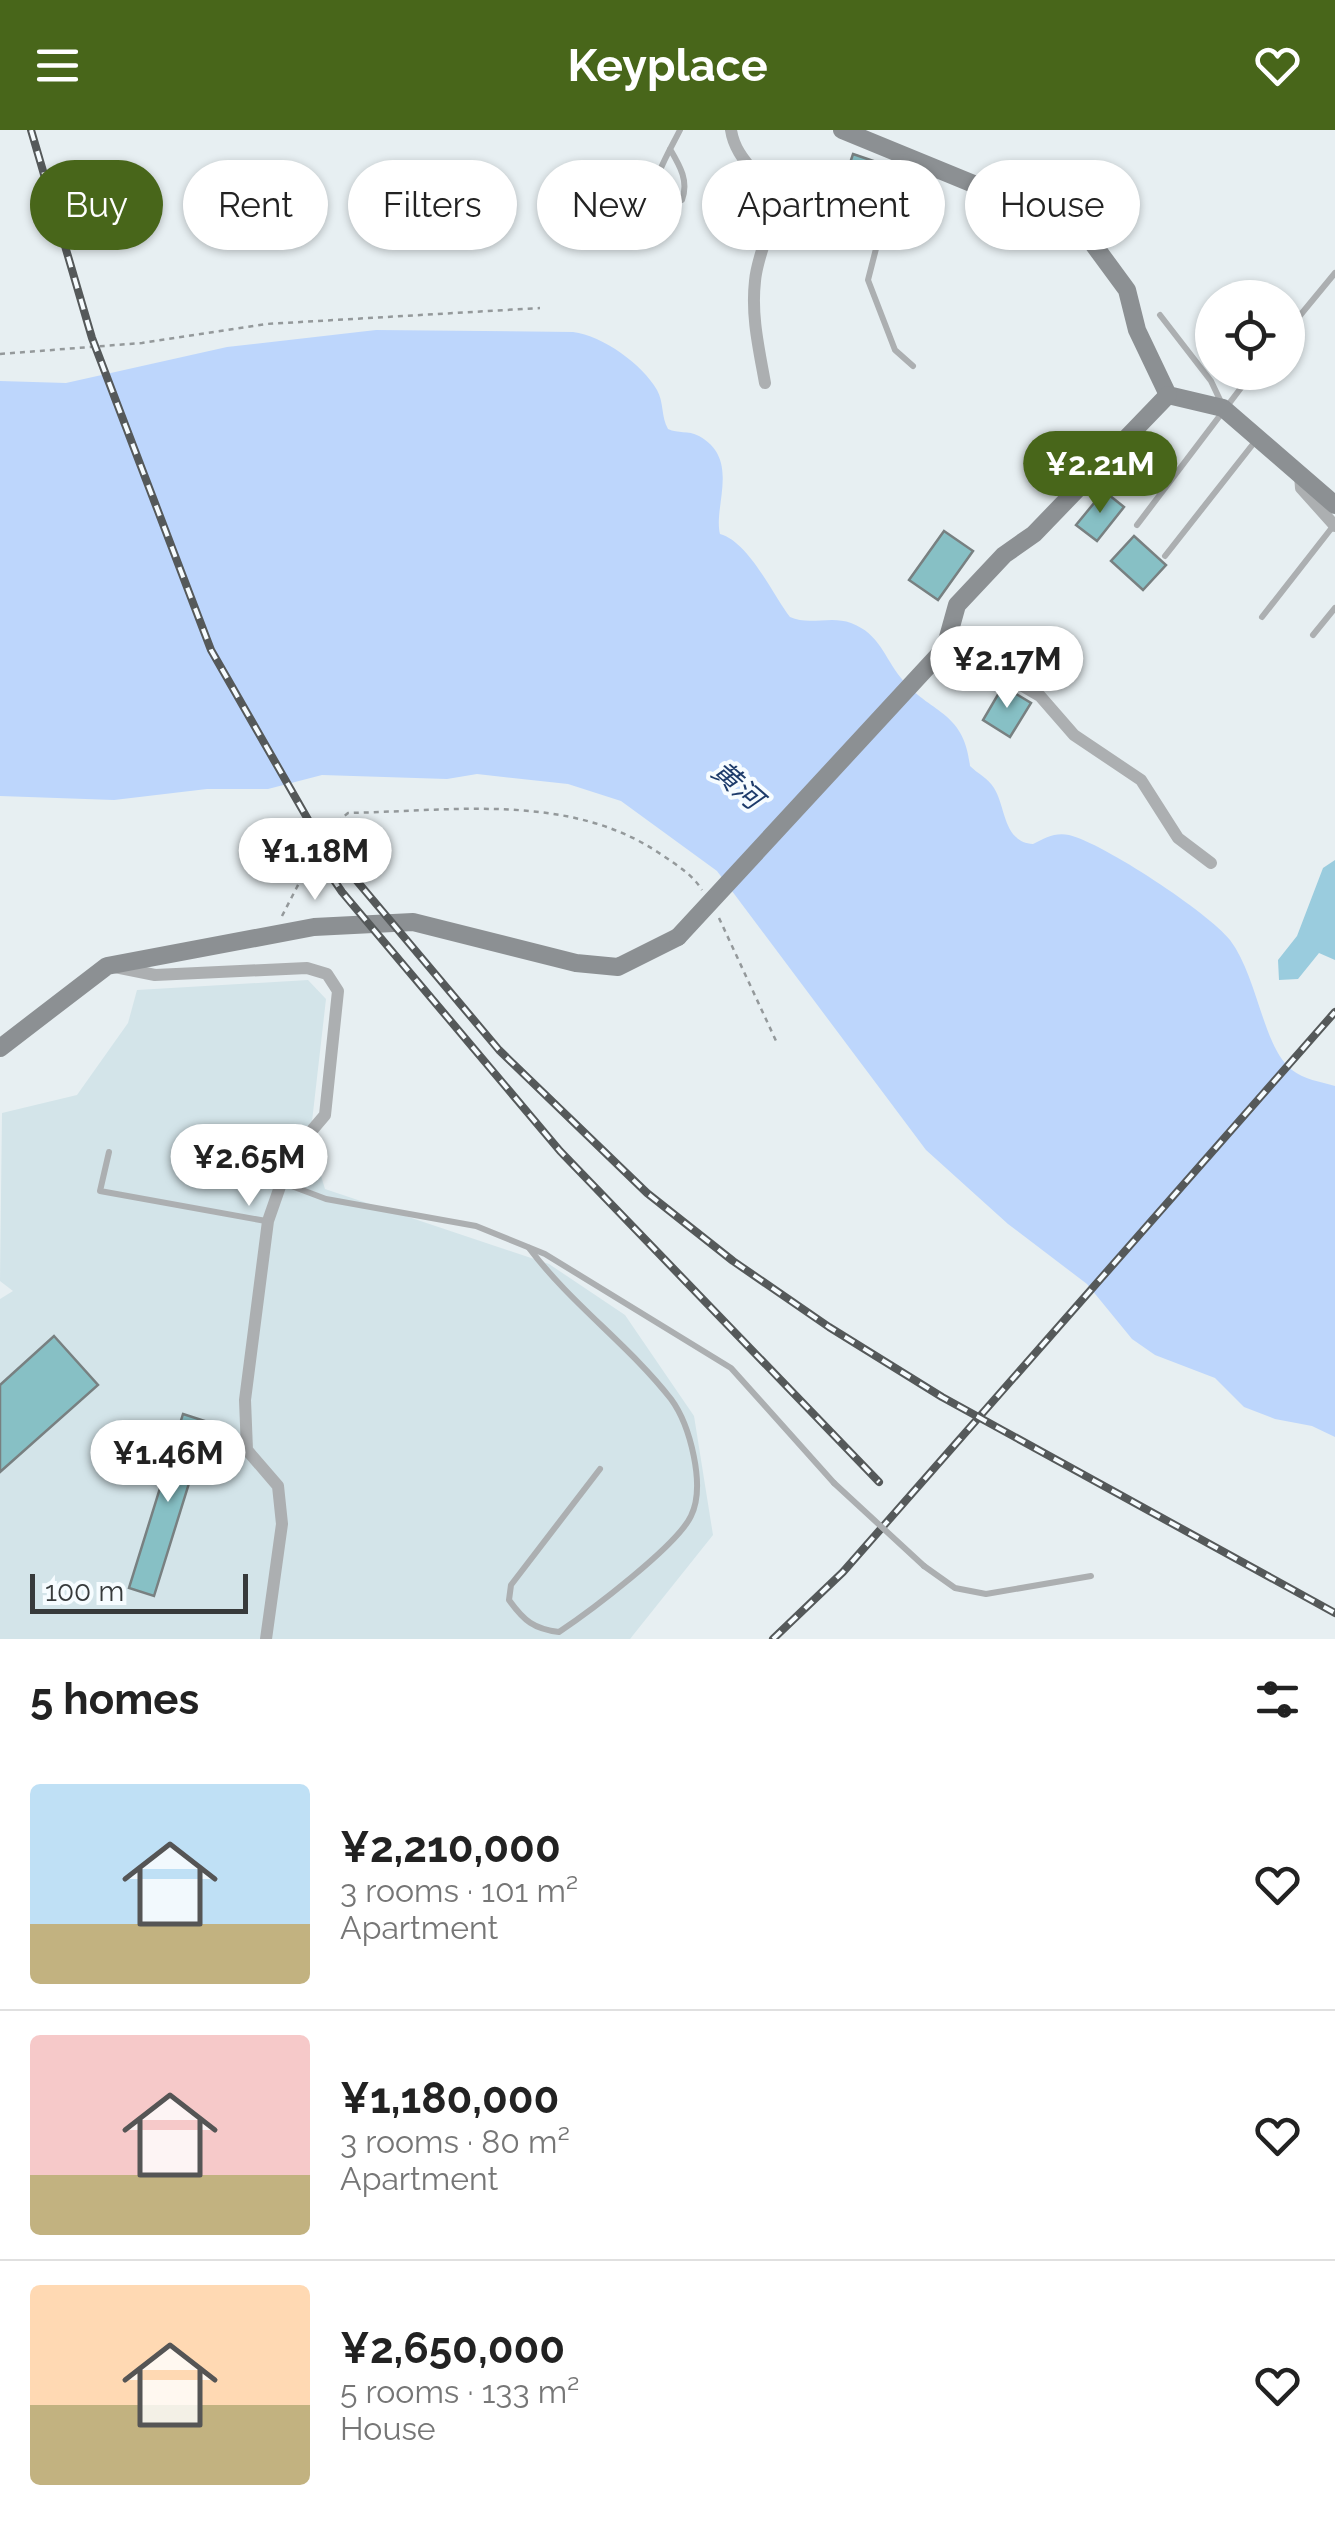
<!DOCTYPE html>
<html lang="en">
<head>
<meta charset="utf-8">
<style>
  body { margin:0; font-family:Raleway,"Noto Sans SC",sans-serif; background:#f2f2f2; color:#222; height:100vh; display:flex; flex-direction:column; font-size:38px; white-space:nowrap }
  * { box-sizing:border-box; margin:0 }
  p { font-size:32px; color:#767676 }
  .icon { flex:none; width:55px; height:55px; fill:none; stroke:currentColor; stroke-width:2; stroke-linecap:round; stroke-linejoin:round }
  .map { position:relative; height:1509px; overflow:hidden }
  .panel { display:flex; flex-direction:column; background:#fff; flex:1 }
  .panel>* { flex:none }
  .banner { position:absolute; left:30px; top:30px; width:1275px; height:90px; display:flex; gap:20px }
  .fabs { position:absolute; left:1195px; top:150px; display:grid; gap:20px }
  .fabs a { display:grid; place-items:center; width:110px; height:110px; border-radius:50%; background:#fff; box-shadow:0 2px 8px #0004; font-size:50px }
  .scale { position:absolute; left:30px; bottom:25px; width:218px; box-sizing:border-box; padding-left:10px; border:5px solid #373a3b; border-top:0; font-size:28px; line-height:35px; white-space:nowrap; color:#373a3b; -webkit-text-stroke:8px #f6fcff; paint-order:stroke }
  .price { position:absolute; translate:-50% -85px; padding:0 22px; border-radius:35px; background:#fff; color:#222; font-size:32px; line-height:65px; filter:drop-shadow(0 2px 5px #0008) }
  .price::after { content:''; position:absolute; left:50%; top:60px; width:30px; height:22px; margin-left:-15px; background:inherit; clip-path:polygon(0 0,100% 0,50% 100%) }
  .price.active { background:#48661a; color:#fff }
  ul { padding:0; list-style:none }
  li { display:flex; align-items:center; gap:30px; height:250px; padding:0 30px }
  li+li { border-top:2px solid #e0e0e0 }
  li span { display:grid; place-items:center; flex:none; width:280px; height:200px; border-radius:10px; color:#555 }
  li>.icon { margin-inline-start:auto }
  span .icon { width:120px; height:120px; fill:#fffc; stroke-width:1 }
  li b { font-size:42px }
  h2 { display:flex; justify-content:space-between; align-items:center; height:120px; padding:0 30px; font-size:42px }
  .tag { padding:0 35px; border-radius:45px; background:#fff; box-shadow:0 2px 8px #0004; font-size:35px; line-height:90px }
  .tag.active { background:#48661a; color:#fff }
  header { display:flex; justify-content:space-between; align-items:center; height:130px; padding:0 30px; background:#48661a; color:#fff; font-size:45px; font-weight:700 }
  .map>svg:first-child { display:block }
</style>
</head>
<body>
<header><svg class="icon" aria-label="menu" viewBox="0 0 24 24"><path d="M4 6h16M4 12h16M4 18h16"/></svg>Keyplace<svg class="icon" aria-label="heart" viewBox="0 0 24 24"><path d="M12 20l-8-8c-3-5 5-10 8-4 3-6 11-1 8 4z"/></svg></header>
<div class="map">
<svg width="1335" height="1509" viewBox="0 0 1335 1509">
  <rect width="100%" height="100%" fill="#e7eff2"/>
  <path fill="#d3e4e9" d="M308,850L326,869L310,1009L325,1059L549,1134L625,1185L694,1286L713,1405L630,1509H0V1169L13,1161L0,1151L2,983L77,965L128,893L137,860Z"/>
  <path fill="#9accde" d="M1335,730V830L1319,823L1298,849L1279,850L1278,830L1297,806L1323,738Z"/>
  <path fill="#bdd6fc" d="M376,200L573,202C603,206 642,234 657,260C664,272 661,287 668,299C678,304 688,300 699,306C741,329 713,376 720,404C749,412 773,465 790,487C809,496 831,485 851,493C880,504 884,527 901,548C930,584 964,580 970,636C978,644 988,648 994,658C1006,677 1003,712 1033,714C1045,708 1055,702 1069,705C1103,713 1209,783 1230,810C1258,847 1263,918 1292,940C1303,949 1321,952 1335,956V1307L1312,1296L1275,1289L1244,1277L1215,1248L1155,1225L1132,1209L1087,1154L1008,1094L926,1020L717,741L621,671L568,654L477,644L447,649L322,645L268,659H207L114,670L0,666V251L66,253L227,217Z"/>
  <g fill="#87c0c5" stroke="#788081" stroke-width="2.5">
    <path d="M853,24L885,35L876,49L848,39Z"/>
    <path d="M1053,54L1092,72L1084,90L1045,70Z"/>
    <path d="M1104,361L1124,377L1097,411L1076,395Z"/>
    <path d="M944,401L973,421L938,470L909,450Z"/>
    <path d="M1134,406L1166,435L1143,460L1111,431Z"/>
    <path d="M1003,556L1031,573L1010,607L983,590Z"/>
    <path d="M54,1206L98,1255L0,1342V1255Z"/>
    <path d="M183,1284L208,1292L154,1466L129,1458Z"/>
  </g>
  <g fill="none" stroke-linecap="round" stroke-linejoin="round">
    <g stroke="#94999b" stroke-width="2.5" stroke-dasharray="5 5" stroke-linecap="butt">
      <path d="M0,224L142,213L266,194L540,178"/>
      <path d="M282,786L326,701L348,683C454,681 571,662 662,725C678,736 692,744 702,760"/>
      <path d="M719,788L777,913"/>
    </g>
    <g stroke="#acafb1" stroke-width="6">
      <path d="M670,19C680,36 689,51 682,70L660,78L652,74C652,49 669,22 680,0"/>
      <path d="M898,26L874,67L879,107L868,150L895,220L913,236"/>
      <path d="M1160,185L1211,251L1221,272"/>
      <path d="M1288,200L1335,143"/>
      <path d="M1137,395L1253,242"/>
      <path d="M1165,426L1257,309"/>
      <path d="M1262,487L1334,395"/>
      <path d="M1313,505L1335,478"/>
      <path d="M109,1022L100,1061L266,1091"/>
      <path d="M281,1052L326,1069L476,1096L545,1124L731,1238L834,1353"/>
      <path d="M529,1118C571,1174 628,1214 671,1269C690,1295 706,1356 691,1386C677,1416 589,1482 559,1502C534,1499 524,1491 509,1470L511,1455L600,1339"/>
      <path d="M924,1436L955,1458L986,1464L1091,1446"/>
    </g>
    <g stroke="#acafb1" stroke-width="12">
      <path d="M731,0C736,34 768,46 770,74C773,100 757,125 755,151C751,186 759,219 765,253"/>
      <path d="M1300,345L1301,358L1335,396"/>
      <path d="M952,504L997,541L1040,566L1074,605L1141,650L1178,708L1211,733"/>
      <path d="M115,837L155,845L307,838L327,844L338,861L325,985L291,1025L268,1091L245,1270L247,1320L278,1356L282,1394L266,1509"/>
    </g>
    <g stroke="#8c9093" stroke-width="18">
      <path d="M842,0L1061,90L1091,111L1127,160L1137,200L1168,265L1223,278L1335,375"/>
      <path d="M945,518L957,475L1004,425L1034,404L1168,265"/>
      <path d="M0,918L107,836L314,797L413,792L576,833L618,837L678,807"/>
    </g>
    <defs>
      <g id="rail">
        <path d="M31,0L92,208L211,520L314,700L499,920L647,1063L733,1131L829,1197L942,1267L1335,1483"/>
        <path d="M307,711L342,762L560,1021L879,1352"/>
        <path d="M773,1509L843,1442L1335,882"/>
      </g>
    </defs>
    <use href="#rail" stroke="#55595a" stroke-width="8"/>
    <use href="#rail" stroke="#f6fcff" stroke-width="4" stroke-dasharray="11" stroke-linecap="butt"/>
    <path stroke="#acafb1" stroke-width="6" d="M834,1353L924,1436"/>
    <path stroke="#8c9093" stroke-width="18" d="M678,807L945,518"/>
  </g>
  <g text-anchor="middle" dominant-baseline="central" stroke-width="8" stroke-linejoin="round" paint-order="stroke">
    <g font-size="28" font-style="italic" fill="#1e3c6b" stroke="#f6fcff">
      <text transform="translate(737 655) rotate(41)">黄河</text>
    </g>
  </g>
</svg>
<div class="fabs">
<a><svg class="icon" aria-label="locate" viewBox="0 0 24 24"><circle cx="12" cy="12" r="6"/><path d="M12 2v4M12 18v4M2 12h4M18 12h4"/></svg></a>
</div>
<div class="scale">100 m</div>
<b class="price active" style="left:1100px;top:386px">¥2.21M</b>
<b class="price" style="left:1007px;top:581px">¥2.17M</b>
<b class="price" style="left:315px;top:773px">¥1.18M</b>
<b class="price" style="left:249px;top:1079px">¥2.65M</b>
<b class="price" style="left:168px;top:1375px">¥1.46M</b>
<div class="banner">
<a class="tag active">Buy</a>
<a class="tag">Rent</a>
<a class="tag">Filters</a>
<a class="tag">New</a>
<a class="tag">Apartment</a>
<a class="tag">House</a>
</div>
</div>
<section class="panel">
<h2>5 homes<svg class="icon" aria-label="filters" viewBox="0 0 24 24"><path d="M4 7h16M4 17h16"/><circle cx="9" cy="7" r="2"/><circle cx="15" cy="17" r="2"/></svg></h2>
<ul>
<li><span style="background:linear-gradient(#bfe0f5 70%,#c2b280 0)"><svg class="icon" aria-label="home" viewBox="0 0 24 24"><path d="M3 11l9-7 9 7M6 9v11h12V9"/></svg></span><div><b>¥2,210,000</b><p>3 rooms · 101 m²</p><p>Apartment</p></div><svg class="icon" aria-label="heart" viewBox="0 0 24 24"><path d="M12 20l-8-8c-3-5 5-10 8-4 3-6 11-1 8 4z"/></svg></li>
<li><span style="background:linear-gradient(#f6c9c9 70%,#c2b280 0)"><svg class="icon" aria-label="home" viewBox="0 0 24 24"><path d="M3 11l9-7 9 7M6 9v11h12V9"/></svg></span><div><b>¥1,180,000</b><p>3 rooms · 80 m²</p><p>Apartment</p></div><svg class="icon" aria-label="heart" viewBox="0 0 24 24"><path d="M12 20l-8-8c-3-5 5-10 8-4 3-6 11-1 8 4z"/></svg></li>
<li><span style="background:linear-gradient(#ffd9b3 60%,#c2b280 0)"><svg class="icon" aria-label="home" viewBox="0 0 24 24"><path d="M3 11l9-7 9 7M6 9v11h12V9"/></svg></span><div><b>¥2,650,000</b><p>5 rooms · 133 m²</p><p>House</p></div><svg class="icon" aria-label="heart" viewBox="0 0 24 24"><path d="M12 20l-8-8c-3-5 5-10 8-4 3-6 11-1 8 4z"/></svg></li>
</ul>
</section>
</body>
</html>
